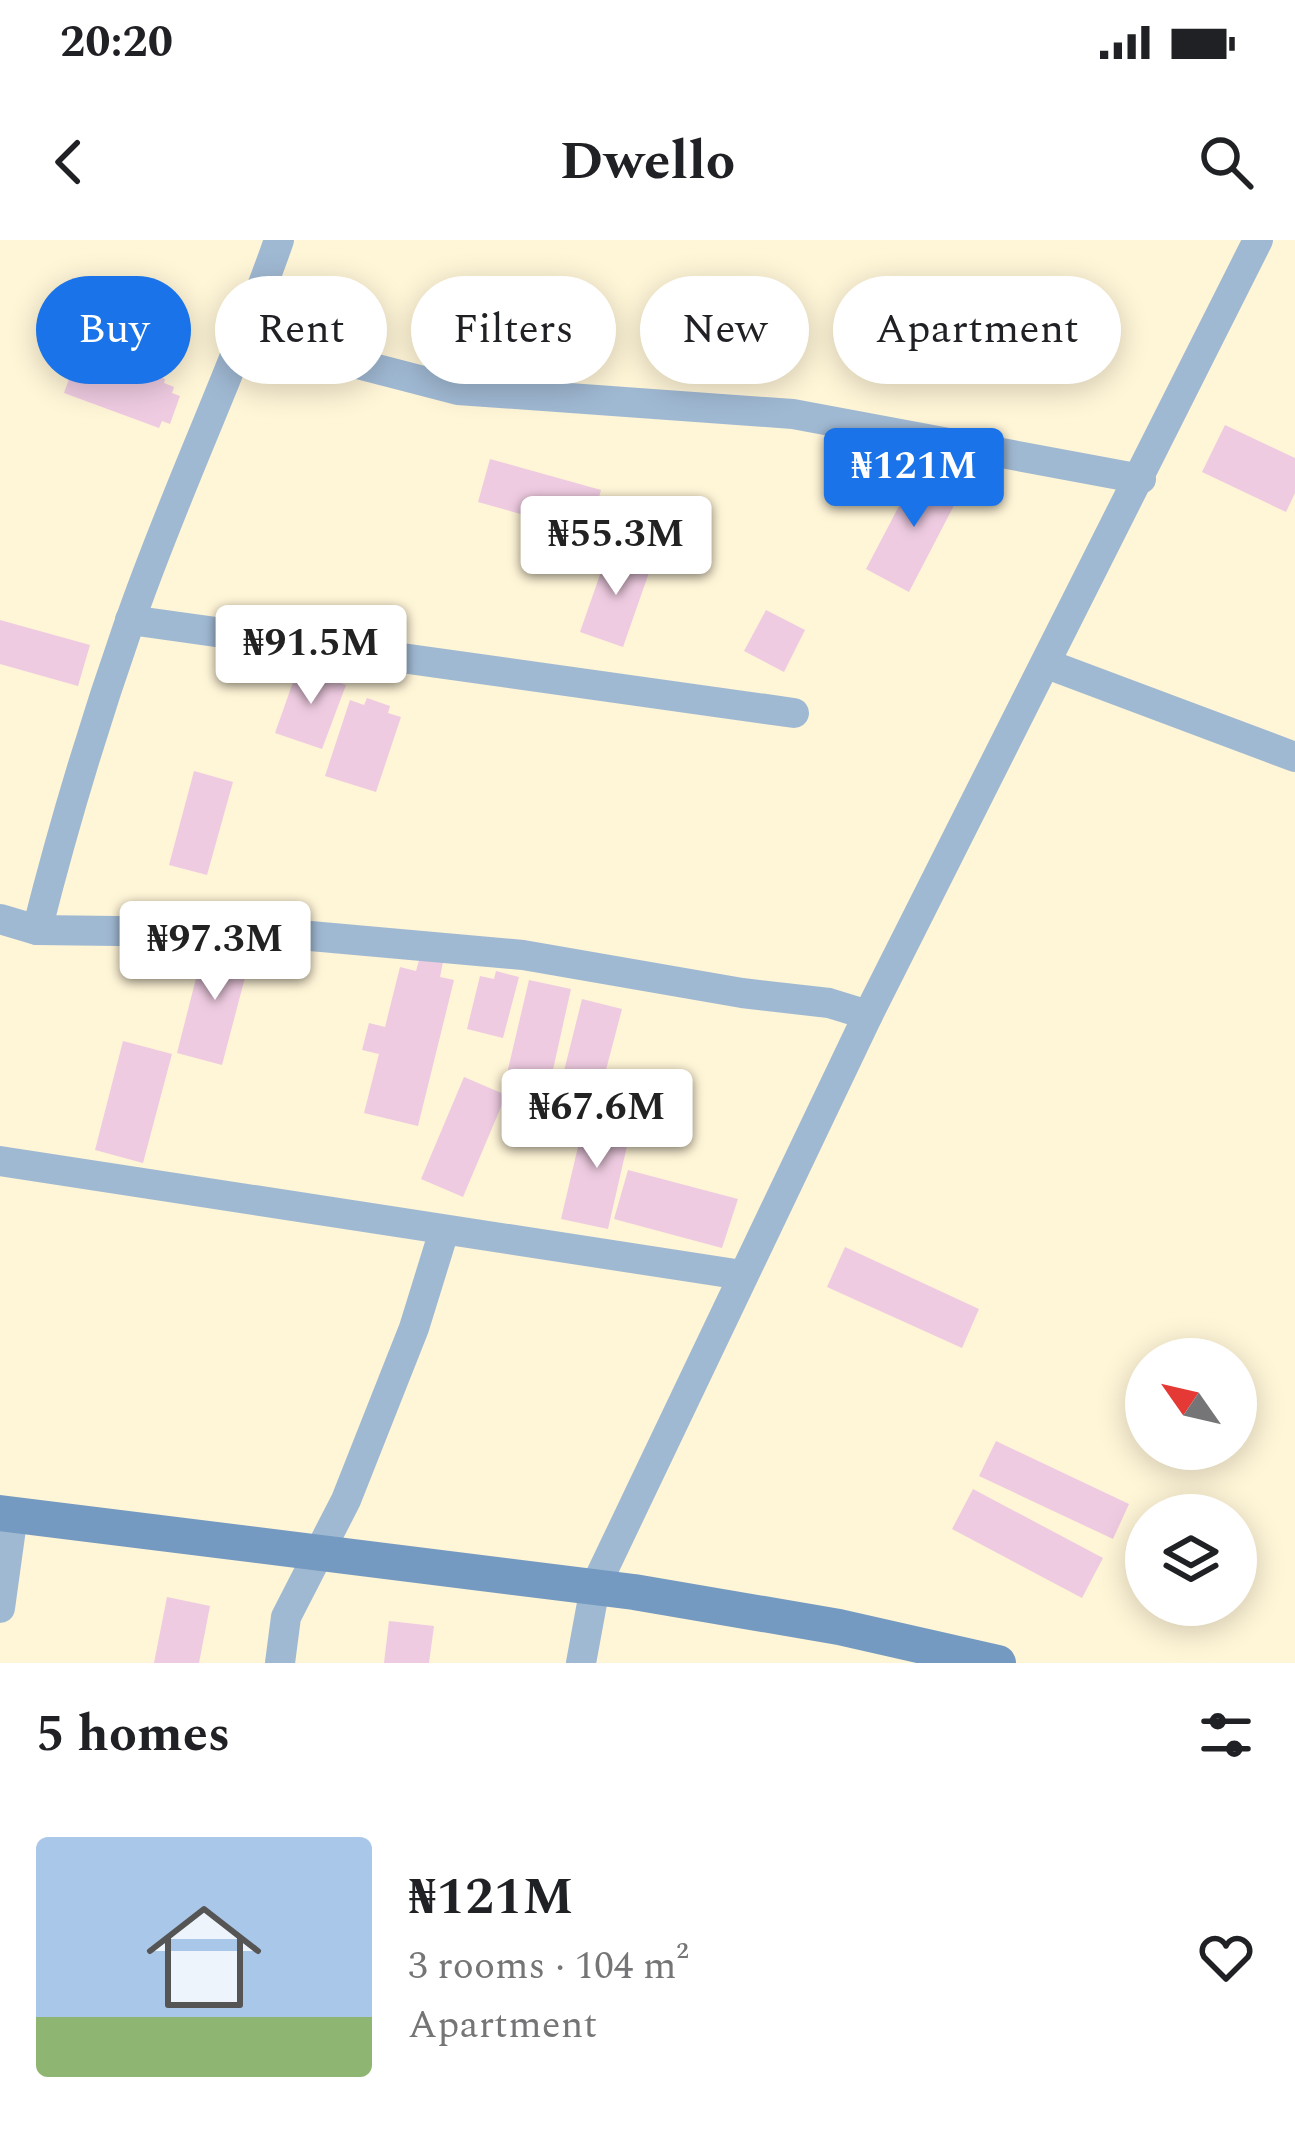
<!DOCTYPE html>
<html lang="en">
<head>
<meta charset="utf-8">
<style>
  body { margin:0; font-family:Spectral,serif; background:#f6f6f6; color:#202124; height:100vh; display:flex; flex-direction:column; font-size:45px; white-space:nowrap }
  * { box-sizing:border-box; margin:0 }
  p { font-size:39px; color:#757577 }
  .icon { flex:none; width:66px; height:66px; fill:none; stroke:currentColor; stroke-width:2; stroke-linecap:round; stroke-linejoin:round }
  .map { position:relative; height:1423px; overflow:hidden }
  .sheet { display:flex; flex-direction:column; background:#fff; flex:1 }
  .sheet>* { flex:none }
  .banner { position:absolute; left:36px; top:36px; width:1224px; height:108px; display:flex; gap:24px }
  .needle { width:78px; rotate:304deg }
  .fabs { position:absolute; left:1125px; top:1098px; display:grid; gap:24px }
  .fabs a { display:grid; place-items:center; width:132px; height:132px; border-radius:50%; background:#fff; box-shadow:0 6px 30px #0003; font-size:60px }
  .price { position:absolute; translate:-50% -102px; padding:0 27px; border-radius:12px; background:#fff; color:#222; font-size:39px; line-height:78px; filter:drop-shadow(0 3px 6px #0008) }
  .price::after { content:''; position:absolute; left:50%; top:72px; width:36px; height:27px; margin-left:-18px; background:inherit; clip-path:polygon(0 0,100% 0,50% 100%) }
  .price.on { background:#1a73e8; color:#fff }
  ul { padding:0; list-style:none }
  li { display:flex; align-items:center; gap:36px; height:300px; padding:0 36px }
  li+li { border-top:3px solid #e0e0e0 }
  li span { display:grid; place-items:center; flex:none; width:336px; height:240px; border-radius:12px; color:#555 }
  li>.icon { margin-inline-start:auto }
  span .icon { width:144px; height:144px; fill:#fffc; stroke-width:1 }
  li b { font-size:51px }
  h2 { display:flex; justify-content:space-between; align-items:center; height:144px; padding:0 36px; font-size:51px }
  .pill { padding:0 42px; border-radius:54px; background:#fff; box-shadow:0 6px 30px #0003; font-size:42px; line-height:108px }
  .pill.on { background:#1a73e8; color:#fff }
  .status { display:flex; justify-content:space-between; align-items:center; height:84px; padding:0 60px; background:#fff; direction:ltr }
  .status svg { height:33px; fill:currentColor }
  header { display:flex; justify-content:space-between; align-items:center; height:156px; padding:0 36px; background:#fff; font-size:54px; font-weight:700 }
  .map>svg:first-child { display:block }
</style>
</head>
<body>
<div class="status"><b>20:20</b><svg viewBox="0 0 49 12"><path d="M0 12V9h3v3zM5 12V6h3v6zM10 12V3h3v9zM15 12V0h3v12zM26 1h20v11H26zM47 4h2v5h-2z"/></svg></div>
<header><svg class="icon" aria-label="back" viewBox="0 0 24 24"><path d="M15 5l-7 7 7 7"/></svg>Dwello<svg class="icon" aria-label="search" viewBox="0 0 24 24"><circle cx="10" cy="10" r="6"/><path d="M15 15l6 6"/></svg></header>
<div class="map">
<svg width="1295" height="1423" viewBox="0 0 1295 1423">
  <rect width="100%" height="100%" fill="#fff5d7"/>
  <g fill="#efcbe1">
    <path d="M80,108L165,139L164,143L174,147L172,153L180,156L170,184L162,181L159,188L64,153Z"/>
    <path d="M1225,185L1295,218V253L1286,272L1202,232Z"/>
    <path d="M490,219L601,250L589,293L478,262Z"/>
    <path d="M919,228L962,250L909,352L866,329Z"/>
    <path d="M609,309L652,324L623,407L580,392Z"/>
    <path d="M766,370L805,390L784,432L744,411Z"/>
    <path d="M0,380L90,405L78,446L0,424Z"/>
    <path d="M313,425L336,433L333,440L346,445L322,509L275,493L298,428L310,432Z"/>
    <path d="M367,458L390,466L388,473L401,477L376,552L325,536L350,460L364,465Z"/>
    <path d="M194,531L233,542L207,635L169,625Z"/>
    <path d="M223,705L253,707L222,825L177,813L203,711L215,714L216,707Z"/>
    <path d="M420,717L443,722L440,737L454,740L418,886L364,873L379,814L362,810L369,783L385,787L400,727L416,731Z"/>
    <path d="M496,731L519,737L503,798L467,789L480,736L494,739Z"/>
    <path d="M529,740L571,749L548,852L505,842Z"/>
    <path d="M582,759L622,769L601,849L562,839Z"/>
    <path d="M123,801L172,814L143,923L95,910Z"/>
    <path d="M464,837L506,855L463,957L421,939Z"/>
    <path d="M586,873L632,884L608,989L561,979Z"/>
    <path d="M628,930L738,959L722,1008L614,979Z"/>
    <path d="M845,1007L979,1069L962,1108L827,1047Z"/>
    <path d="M996,1201L1129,1264L1113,1299L979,1236Z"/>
    <path d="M973,1249L1103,1318L1082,1358L952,1289Z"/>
    <path d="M167,1357L210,1366L199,1423H154Z"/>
    <path d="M389,1381L434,1386L429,1423H384Z"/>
  </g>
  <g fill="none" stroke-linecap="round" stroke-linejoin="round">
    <g stroke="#a0b9d3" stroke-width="30">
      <path d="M248,88L350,122L458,150L793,174L1141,239"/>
      <path d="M130,380L794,473"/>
      <path d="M1047,424L1295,517"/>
      <path d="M0,679L37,690L277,693L523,715L742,753L829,763L868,775L595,1347L581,1423"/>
      <path d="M37,690C63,587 94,484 129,384C174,254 234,130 279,0"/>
      <path d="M868,775L1258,0"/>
      <path d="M0,921L742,1035"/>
      <path d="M0,1368L13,1274"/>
      <path d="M280,1423L286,1377L346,1260L414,1088L444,991"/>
    </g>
    <path stroke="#759ac1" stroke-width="36" d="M0,1273L634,1352L839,1387L998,1423"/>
  </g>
</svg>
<div class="fabs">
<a><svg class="needle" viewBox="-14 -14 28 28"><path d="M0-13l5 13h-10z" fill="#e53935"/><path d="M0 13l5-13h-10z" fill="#757577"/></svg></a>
<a><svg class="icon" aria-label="layers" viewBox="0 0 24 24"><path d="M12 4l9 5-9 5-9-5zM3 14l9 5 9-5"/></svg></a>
</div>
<b class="price on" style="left:914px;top:290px">₦121M</b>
<b class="price" style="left:616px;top:358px">₦55.3M</b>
<b class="price" style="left:311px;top:467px">₦91.5M</b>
<b class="price" style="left:215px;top:763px">₦97.3M</b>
<b class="price" style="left:597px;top:931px">₦67.6M</b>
<div class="banner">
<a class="pill on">Buy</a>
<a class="pill">Rent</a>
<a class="pill">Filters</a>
<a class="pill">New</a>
<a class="pill">Apartment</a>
</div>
</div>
<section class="sheet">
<h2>5 homes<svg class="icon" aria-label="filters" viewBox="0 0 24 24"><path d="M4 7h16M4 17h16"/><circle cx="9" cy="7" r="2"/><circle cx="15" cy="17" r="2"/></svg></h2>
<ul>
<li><span style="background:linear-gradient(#a9c7e8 75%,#8fb573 0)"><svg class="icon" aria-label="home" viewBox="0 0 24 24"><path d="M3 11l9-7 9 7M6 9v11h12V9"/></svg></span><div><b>₦121M</b><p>3 rooms · 104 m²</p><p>Apartment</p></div><svg class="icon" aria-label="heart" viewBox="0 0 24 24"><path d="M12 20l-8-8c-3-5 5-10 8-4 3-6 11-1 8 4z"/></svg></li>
</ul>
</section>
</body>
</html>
